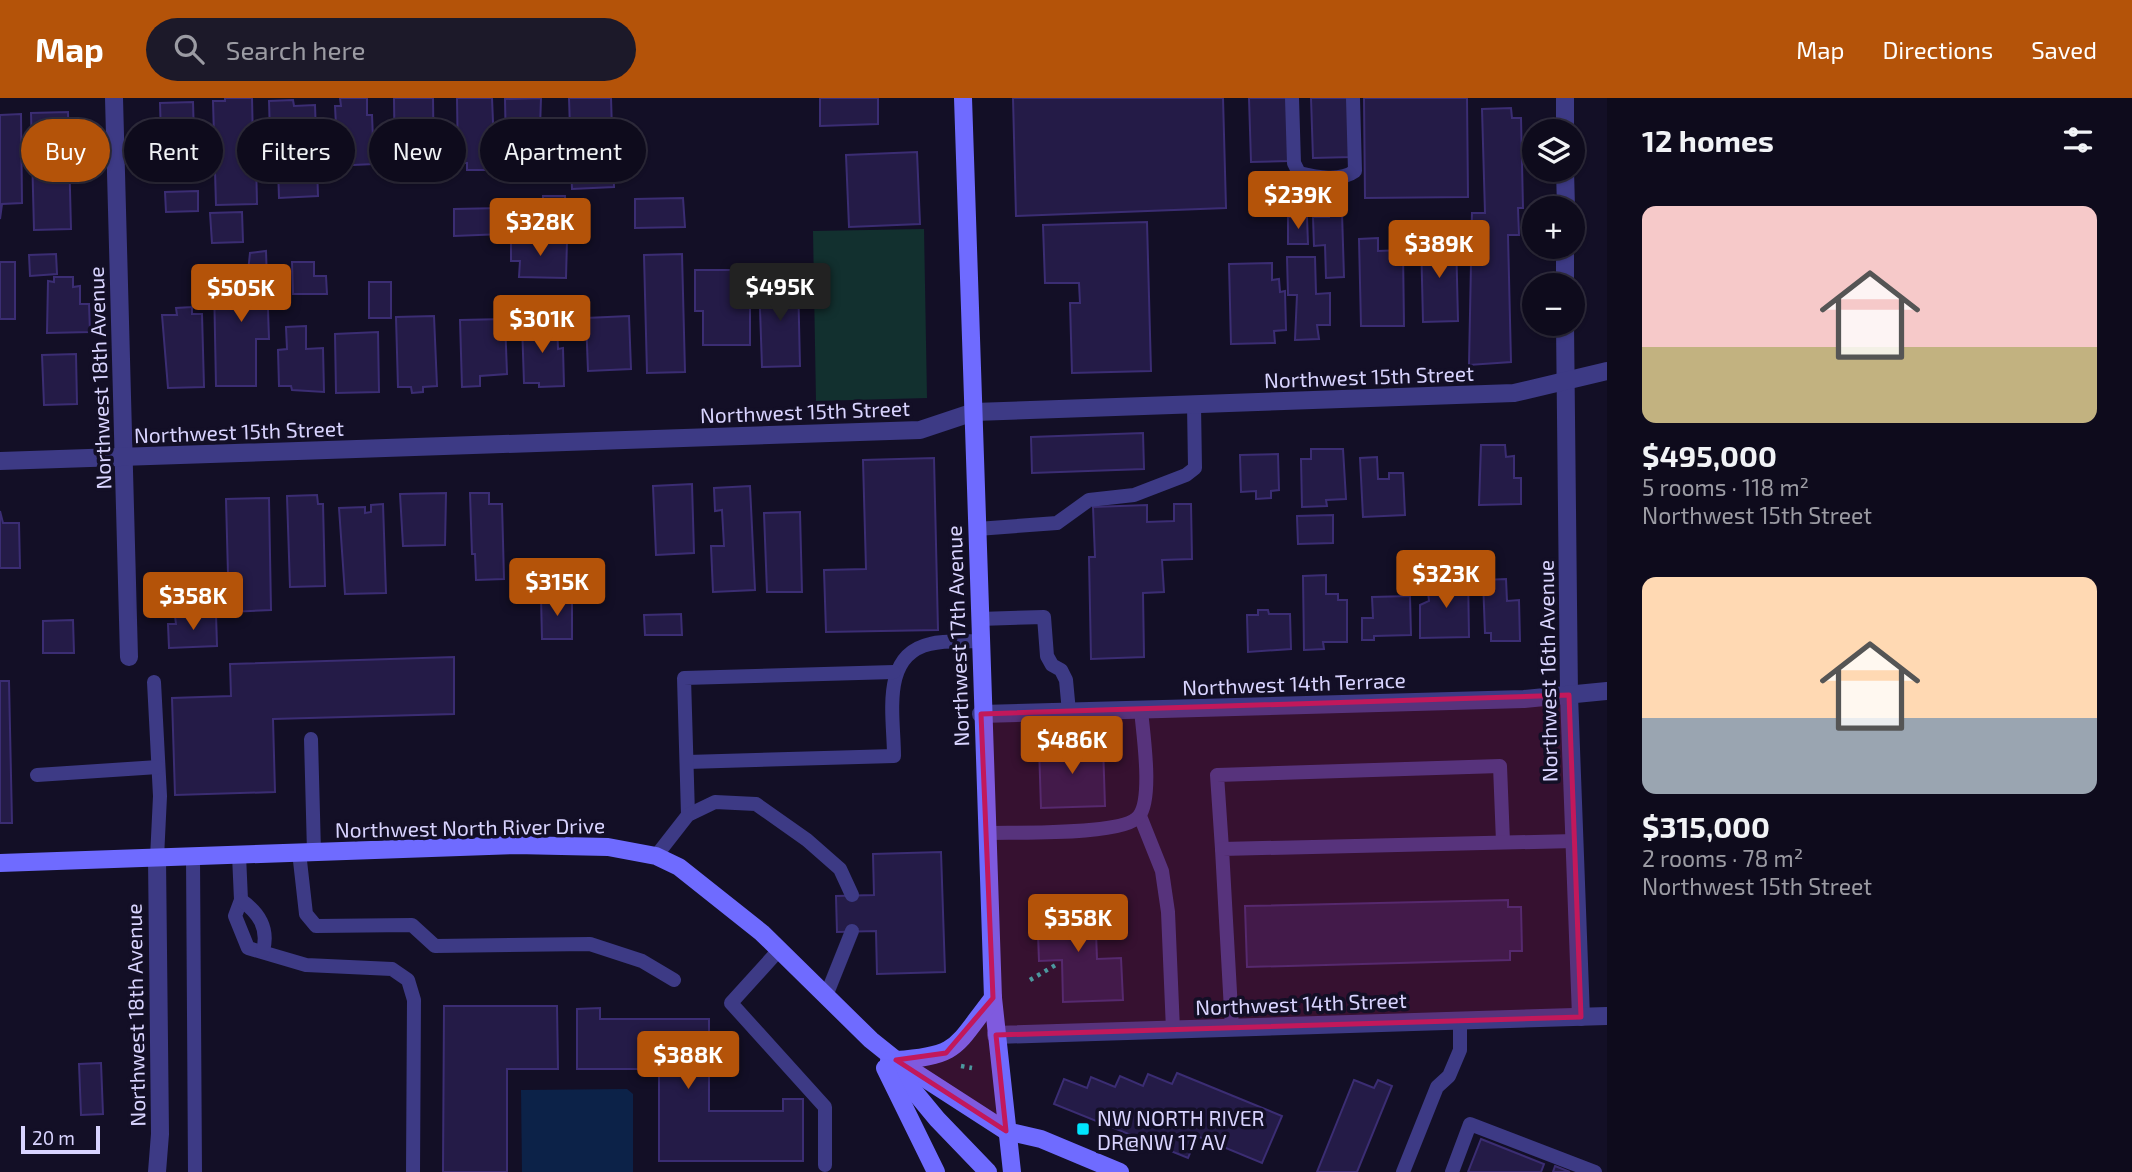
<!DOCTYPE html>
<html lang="en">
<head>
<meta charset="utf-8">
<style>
  body { margin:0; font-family:"Exo 2",sans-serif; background:#1c1929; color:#f1f3f6; height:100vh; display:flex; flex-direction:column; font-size:26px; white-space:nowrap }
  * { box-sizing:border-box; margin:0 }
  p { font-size:23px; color:#9b9ba3 }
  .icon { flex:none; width:38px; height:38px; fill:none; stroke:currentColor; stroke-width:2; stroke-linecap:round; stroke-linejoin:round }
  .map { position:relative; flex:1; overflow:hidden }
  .drawer { display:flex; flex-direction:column; background:#0e0b1c; width:525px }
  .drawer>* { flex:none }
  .guide { position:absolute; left:21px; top:21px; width:665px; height:63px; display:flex; gap:14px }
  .controls { position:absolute; left:1522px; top:21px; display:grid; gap:14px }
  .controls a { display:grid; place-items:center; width:63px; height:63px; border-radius:50%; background:#0e0b1c; box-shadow:0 2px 5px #0004,0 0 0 2px #2e2b3b; font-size:35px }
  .scale { position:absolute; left:21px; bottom:18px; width:79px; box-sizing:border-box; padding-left:7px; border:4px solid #d9d4ff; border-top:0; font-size:19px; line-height:24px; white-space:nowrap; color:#d9d4ff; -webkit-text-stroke:5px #130f26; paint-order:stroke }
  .price { position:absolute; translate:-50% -60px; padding:0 16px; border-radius:7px; background:#b45309; color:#fff; font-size:23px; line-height:46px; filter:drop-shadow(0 2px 4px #0008) }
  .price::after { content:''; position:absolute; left:50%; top:42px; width:21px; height:16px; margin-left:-10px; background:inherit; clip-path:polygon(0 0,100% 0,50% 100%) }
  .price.selected { background:#222; color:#fff }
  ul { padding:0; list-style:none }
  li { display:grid; align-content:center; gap:14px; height:371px; padding:0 35px }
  li span { display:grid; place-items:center; height:217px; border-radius:14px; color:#555 }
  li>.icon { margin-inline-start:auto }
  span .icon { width:126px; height:126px; fill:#fffc; stroke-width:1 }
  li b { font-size:30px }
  h2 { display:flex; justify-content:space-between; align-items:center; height:84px; padding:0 35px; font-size:30px }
  .tag { padding:0 24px; border-radius:32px; background:#0e0b1c; box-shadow:0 2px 5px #0004,0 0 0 2px #2e2b3b; font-size:24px; line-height:63px }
  .tag.selected { background:#b45309; color:#fff }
  header { display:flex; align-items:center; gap:42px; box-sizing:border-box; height:98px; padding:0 35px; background:#b45309; color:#fff }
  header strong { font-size:33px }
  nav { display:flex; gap:38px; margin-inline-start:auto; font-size:24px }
  .search { width:490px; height:63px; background:#1c1929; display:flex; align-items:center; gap:18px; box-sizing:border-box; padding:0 24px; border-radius:38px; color:#9b9ba3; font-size:26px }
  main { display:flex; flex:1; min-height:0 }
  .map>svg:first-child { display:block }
</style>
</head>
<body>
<header>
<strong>Map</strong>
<div class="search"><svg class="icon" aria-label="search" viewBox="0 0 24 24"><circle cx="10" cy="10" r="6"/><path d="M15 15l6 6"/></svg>Search here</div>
<nav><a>Map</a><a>Directions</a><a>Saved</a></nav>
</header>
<main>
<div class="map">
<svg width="1607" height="1074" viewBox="0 0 1607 1074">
  <rect width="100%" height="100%" fill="#130f26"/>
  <path fill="#12302f" d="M924,131L927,300L816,303L813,133Z"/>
  <path fill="#0c2248" d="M627,991L633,996V1074H522L521,992Z"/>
  <g fill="#241b47" stroke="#3b2d73" stroke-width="2">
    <path d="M225,0H252L253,45H240V62L256,61L257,106L216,107L213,3H225Z"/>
    <path d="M340,0H367V17H372L374,66L353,67V61H343V66L338,67L335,8H341Z"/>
    <path d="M394,0H433L434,77L395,78Z"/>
    <path d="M457,0H492L495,72H467V65H458Z"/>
    <path d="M541,0L539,60H517V53H506L505,1Z"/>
    <path d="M569,0H611L612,32H603L604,58H613L614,89L572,91Z"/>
    <path d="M820,0H878V26L820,28Z"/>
    <path d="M1013,0H1223L1226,110L1016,118Z"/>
    <path d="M1249,0H1288L1289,63L1251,64Z"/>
    <path d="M1311,0H1350L1352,59L1313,60Z"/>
    <path d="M1364,0H1467L1468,99L1365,100Z"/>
    <path d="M293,2L294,8L315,7L318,98L279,100L278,70H271L269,3Z"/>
    <path d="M193,4L195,72L162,73L160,5Z"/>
    <path d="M1511,10L1512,20H1521L1523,110H1518L1519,137H1508L1511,264L1469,267L1472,115H1485L1482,11Z"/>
    <path d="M68,14L71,131L34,132L31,15Z"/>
    <path d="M21,16L22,105L2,106L0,121V17Z"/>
    <path d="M917,54L920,126L849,129L846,57Z"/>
    <path d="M198,93V113L166,114L165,94Z"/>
    <path d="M543,98H565L566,128H543Z"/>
    <path d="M683,100L685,129L635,130V101Z"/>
    <path d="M502,110L503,136L454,138V111Z"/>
    <path d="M242,114L243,144L212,145L210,115Z"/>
    <path d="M1329,115H1342L1344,179L1326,180L1325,147L1314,148L1313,119H1329Z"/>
    <path d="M1288,119H1307L1308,146H1288Z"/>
    <path d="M1147,124L1151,273L1072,275L1070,205H1080L1079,185H1045L1043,127Z"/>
    <path d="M1456,139L1458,223L1423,224L1421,140Z"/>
    <path d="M1378,140V153L1403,152L1404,228H1361L1359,141Z"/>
    <path d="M511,141L567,142L566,180L519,179L520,163H511Z"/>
    <path d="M266,153L269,241H256V288H216L214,185L247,183L250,155Z"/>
    <path d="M56,156L57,176L30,178L29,157Z"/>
    <path d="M682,156L685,274L647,275L644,157Z"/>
    <path d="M1287,159H1315L1316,196L1330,195V227H1317L1319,241L1295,242L1297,197H1288Z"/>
    <rect x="0" y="164" width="15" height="57"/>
    <path d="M292,164H314V178H326L327,196H293Z"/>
    <path d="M1272,165V182L1279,181L1280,194L1285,193L1286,232L1274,233L1275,245L1231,246L1229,166Z"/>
    <path d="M695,172H739V201H750V247H703V213H695Z"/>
    <path d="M54,179H73V189L80,188V206H89L90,234L47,235L48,183L54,184Z"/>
    <path d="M798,181L800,268L762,269L759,182Z"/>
    <rect x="369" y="184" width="22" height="36"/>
    <path d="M192,209V216H202L204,289L168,290L162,217H177L176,210Z"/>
    <path d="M434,218L437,288L423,289V294L412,295L411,289H398L396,219Z"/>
    <path d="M629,218L631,271L588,273L586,220Z"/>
    <path d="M505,221L507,276L480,278V288L462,289L460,222Z"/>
    <path d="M557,225L558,251L563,250L564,288L539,289V285H524L522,226Z"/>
    <path d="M306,228V251L323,250L324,294L292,292L291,288H279L278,252L287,251L286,229Z"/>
    <path d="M378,234L379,294L336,295L335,236Z"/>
    <path d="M76,256L77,306L44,307L42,257Z"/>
    <path d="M1143,335L1144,371L1032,375L1031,339Z"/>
    <path d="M1481,347H1505L1506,359L1514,358V380H1521V406L1479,407Z"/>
    <path d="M1311,351H1343L1346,401L1326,402L1327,408L1302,409L1301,361H1311Z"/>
    <path d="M1278,356L1279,392L1271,393V400L1256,401V393L1241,394L1240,357Z"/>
    <path d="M1377,359L1378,381H1389V375H1403L1405,417L1363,419L1360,360Z"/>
    <path d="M934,360L938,532L826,534L824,472L866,471L863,362Z"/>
    <path d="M692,386L694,455L656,457L653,388Z"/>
    <path d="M750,388L755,492L713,494L711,448H724L722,412L715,413L714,390Z"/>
    <path d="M446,395L445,447L403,448L400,396Z"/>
    <path d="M470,395H489V406H502L504,481L476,482L475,456H472Z"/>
    <path d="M317,397L318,406H323L325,488L290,489L287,398Z"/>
    <path d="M269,400L271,512L229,514L226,401Z"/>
    <path d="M383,406L386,495L345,496L339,410L365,409V415L371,414V407Z"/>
    <path d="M1174,406H1191L1192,461L1162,462L1164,494L1143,495L1144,559L1091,561L1089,459H1095L1093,409L1147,407V424L1174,423Z"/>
    <path d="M0,413L3,425H19L20,470H0Z"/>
    <path d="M800,414L802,494H767L764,415Z"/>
    <path d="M1333,417V445L1298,446L1297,418Z"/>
    <path d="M1453,475H1468L1469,539L1420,540V507L1429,503L1427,486H1453Z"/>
    <path d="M1326,477V496H1338V502H1347V544H1323L1324,551L1304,552L1303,478Z"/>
    <path d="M1506,481L1507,503L1519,502L1520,543H1491V535H1485L1483,482Z"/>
    <path d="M1410,498L1411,537L1374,538V542H1362V520H1373L1372,499Z"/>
    <path d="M541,499H572V541H542Z"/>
    <path d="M1258,512H1268L1269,516H1290L1291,551L1248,554L1247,517H1258Z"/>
    <path d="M216,516L217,548L169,550L168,526H176L175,518Z"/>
    <path d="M681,516L682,537H645L644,517Z"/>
    <path d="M73,522L74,555H43V523Z"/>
    <path d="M454,559V616L273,621L275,694L175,697L172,600L231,598L230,566Z"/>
    <path d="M0,583H9L12,725H0Z"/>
    <path d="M1103,647L1105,708L1041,710L1039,649Z"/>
    <path d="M941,754L945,874L877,876L876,833L837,834L836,798L874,797L873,756Z"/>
    <path d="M1508,802V809H1521L1522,853H1510V862L1247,869L1245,808Z"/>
    <path d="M1095,807L1097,861L1121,860L1123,902L1063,904L1062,862L1039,863L1037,810Z"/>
    <path d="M444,908H557L558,971H507V1074H443Z"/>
    <path d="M600,910V921H709V1013H783V1001H803V1063H659V971H577V911Z"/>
    <path d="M101,965L103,1016L81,1017L79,966Z"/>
    <path d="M1177,975L1282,1018L1262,1065L1197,1038L1188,1060L1054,1006L1064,981L1087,990L1091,979L1115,989L1120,978L1143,988L1148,976L1172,986Z"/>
    <path d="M1354,982L1374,990L1378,982L1392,988L1357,1074H1317Z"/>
    <path d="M1481,1041L1544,1066L1541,1074H1468Z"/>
    <path d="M1555,1068L1570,1074H1553Z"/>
  </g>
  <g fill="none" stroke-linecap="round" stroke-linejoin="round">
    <g stroke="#2fb8b0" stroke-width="4.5" stroke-dasharray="3.5 5" stroke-linecap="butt">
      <path d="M1030,882L1059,865"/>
      <path d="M961,968L972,970"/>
    </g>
    <g stroke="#3d3a85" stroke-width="14">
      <path d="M1292,0L1294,65L1299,75C1316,79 1340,84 1355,73L1353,0"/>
      <path d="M977,431L1057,425L1089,402L1134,397L1186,377L1195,370L1194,307"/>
      <path d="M979,521L1044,519L1047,558L1052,567L1061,572L1066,582L1069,614"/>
      <path d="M154,584L160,698L157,760"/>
      <path d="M311,641L314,754"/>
      <path d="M687,664L894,658C894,619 880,557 930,546C946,542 964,544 979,543"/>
      <path d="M37,677L158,669"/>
      <path d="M688,717L684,580L894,574"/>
      <path d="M1140,718L1162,773L1168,814L1173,932"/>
      <path d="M987,735C1014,734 1125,738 1139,718C1153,700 1143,635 1141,612"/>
      <path d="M1222,751L1217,677L1500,668L1503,744"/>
      <path d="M299,754L306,816L316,828L412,827L435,848L590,846L642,863L674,882"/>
      <path d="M239,757L241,802L235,818L248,850L306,867L392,871L408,882L414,902L413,1074"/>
      <path d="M656,758L688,717L715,704L756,706L807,742L840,771L852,797"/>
      <path d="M193,759L195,1074"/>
      <path d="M241,802C259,815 269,830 263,853"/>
      <path d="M779,852L731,905L825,1009V1067"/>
      <path d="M826,898L852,833"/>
      <path d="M1232,930L1222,751L1575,743"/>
      <path d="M1403,1074L1437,989L1449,978L1460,952V922"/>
      <path d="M1452,1074L1470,1026L1595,1074"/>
    </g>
    <g stroke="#3d3a85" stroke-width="18">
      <path d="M114,0L129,559"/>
      <path d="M1565,0V33"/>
      <path d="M1565,72L1566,110"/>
      <path d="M1565,187V149"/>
      <path d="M1565,226L1569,597L1581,919"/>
      <path d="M0,363L920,332L974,314L1514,295L1607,273"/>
      <path d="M981,616L1524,601L1607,593"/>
      <path d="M996,937L1607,918"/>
      <path d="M157,1074L160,1036L157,760"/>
    </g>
    <g stroke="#6f6bff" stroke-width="18">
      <path d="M963,0L993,900L1012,1074"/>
      <path d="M0,765L515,747L608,749L656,758L679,769L762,835L871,942L896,962L1006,1033L1041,1041L1120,1074"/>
      <path d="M896,962C960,958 955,948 993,900"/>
      <path d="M889,963L937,1021L988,1074"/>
      <path d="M885,970L936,1074"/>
    </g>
  </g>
  <path fill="#c2185b" fill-opacity="0.2" stroke="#c2185b" stroke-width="5" stroke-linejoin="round" d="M1569,597L1581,919L996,937L1006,1033L896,962L946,955L993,900L981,616Z"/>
  <rect fill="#00e5ff" stroke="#130f26" stroke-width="2.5" x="1076" y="1024" width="14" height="14" rx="3.5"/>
  <g text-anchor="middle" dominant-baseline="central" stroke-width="7" stroke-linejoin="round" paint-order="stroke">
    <g font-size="21" fill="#d9d4ff" stroke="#130f26">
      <text transform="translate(1369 278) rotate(-2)">Northwest 15th Street</text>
      <text transform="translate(99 280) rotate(-92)">Northwest 18th Avenue</text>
      <text transform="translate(805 313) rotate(-2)">Northwest 15th Street</text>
      <text transform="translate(239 333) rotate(-2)">Northwest 15th Street</text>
      <text transform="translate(957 538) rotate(-92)">Northwest 17th Avenue</text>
      <text transform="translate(1547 573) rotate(-91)">Northwest 16th Avenue</text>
      <text transform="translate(1294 585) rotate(-2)">Northwest 14th Terrace</text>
      <text transform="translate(470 729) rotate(-1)">Northwest North River Drive</text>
      <text transform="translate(1301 905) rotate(-2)">Northwest 14th Street</text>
      <text transform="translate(135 917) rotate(-91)">Northwest 18th Avenue</text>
    </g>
    <g font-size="21" fill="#d9d4ff" stroke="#130f26" text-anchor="start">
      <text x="1097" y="1019">NW NORTH RIVER<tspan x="1097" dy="24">DR@NW 17 AV</tspan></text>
    </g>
  </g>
</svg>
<div class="controls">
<a><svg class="icon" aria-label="layers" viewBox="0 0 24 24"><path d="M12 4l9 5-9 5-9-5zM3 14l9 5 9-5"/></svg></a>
<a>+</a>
<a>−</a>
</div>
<div class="scale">20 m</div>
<b class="price" style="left:1298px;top:133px">$239K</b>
<b class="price" style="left:540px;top:160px">$328K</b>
<b class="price" style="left:1439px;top:182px">$389K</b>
<b class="price selected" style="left:780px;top:225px">$495K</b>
<b class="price" style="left:241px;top:226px">$505K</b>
<b class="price" style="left:542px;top:257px">$301K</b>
<b class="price" style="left:1446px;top:512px">$323K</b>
<b class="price" style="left:557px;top:520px">$315K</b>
<b class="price" style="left:193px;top:534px">$358K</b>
<b class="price" style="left:1072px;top:678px">$486K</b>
<b class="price" style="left:1078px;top:856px">$358K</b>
<b class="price" style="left:688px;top:993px">$388K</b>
<div class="guide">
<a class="tag selected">Buy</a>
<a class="tag">Rent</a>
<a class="tag">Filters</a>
<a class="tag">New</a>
<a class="tag">Apartment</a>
</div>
</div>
<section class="drawer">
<h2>12 homes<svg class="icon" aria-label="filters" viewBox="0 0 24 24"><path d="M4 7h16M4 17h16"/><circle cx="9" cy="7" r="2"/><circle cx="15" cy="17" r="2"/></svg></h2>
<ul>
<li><span style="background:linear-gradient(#f6c9c9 65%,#c2b280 0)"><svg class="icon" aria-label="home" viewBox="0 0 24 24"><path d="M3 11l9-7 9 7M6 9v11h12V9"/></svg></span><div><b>$495,000</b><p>5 rooms · 118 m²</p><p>Northwest 15th Street</p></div></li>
<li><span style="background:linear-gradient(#ffd9b3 65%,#9aa5b1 0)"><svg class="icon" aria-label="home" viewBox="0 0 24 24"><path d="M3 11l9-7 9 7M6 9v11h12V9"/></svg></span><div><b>$315,000</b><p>2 rooms · 78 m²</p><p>Northwest 15th Street</p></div></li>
</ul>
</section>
</main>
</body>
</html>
